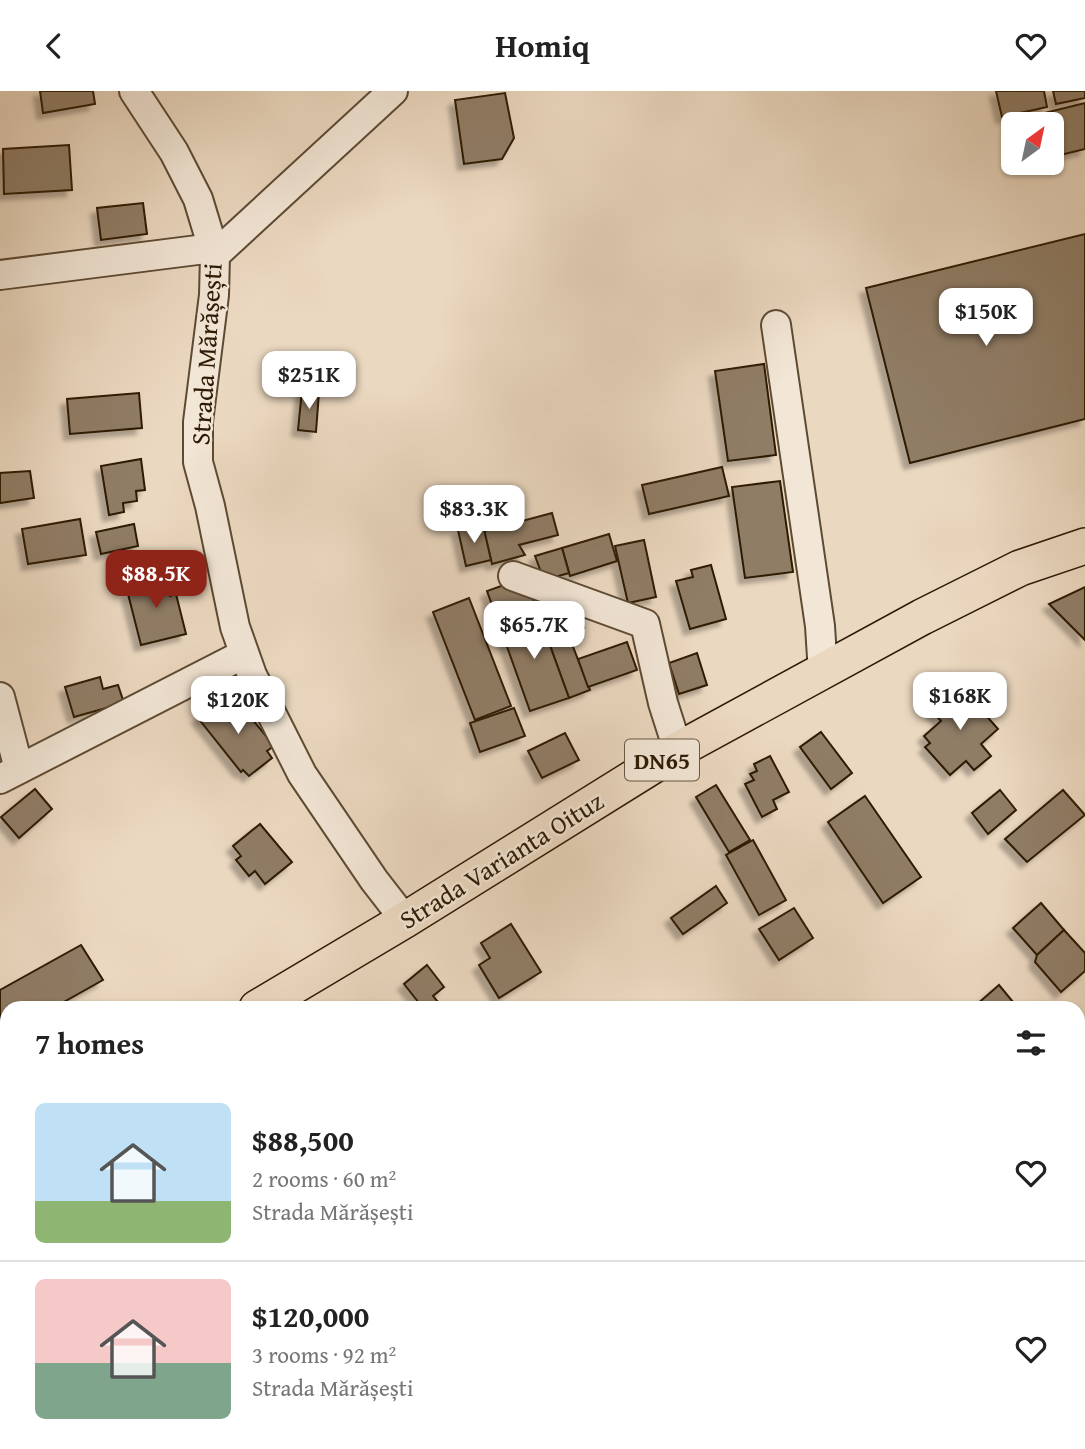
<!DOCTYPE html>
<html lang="en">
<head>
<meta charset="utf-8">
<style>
  body { margin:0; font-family:"Gentium Book Plus",serif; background:#f6f6f6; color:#222; height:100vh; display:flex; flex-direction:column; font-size:26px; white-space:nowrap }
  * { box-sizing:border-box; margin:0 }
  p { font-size:23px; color:#767676 }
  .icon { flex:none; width:38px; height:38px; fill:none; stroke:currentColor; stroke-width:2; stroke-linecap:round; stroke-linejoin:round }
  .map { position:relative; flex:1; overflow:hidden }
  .sheet { position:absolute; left:0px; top:910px; width:1085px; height:448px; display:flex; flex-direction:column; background:#fff; border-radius:21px 21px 0 0; box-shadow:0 2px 5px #0004 }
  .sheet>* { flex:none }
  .needle { width:46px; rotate:33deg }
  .controls { position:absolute; left:1001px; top:21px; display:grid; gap:14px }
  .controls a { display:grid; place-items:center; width:63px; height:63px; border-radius:10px; background:#fff; box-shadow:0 2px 5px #0004; font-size:35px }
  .price { position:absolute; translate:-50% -60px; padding:0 16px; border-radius:14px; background:#fff; color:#222; font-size:23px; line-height:46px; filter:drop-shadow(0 2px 4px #0008) }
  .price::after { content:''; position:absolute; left:50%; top:42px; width:21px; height:16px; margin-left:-10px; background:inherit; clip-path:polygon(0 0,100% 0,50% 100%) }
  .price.selected { background:#8f2418; color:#fff }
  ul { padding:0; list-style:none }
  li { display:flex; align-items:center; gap:21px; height:175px; padding:0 35px }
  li+li { border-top:2px solid #e0e0e0 }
  li span { display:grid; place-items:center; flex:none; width:196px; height:140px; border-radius:10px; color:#555 }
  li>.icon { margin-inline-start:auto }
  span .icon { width:84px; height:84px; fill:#fffc; stroke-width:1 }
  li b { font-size:30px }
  h2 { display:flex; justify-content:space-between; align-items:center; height:84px; padding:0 35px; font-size:30px }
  header { display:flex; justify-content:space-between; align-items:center; height:91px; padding:0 35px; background:#fff; font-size:32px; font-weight:600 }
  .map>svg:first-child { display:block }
</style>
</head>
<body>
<header><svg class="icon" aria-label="back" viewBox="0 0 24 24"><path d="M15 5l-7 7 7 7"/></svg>Homiq<svg class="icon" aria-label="heart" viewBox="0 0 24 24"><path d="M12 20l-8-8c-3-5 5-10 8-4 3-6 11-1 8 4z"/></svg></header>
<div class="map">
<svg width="1085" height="1358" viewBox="0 0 1085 1358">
  <defs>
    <filter id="shadow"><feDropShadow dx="-6" dy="6" stdDeviation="2" flood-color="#0004"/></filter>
  </defs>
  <rect width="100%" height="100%" fill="#ebd8c0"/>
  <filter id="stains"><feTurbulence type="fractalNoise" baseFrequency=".00286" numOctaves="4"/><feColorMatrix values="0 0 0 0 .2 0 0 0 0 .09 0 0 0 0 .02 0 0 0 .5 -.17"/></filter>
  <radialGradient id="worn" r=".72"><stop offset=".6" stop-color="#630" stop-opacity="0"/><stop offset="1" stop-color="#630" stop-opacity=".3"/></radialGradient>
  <g fill="#cbb8a0" stroke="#7c6952" stroke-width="2">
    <path d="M228,1351H317L320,1358H221Z"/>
    <path d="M501,1351H619L624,1358H488Z"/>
  </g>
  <g fill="#907d66" stroke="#2e1a04" stroke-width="2" filter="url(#shadow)">
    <path d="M40,0H93L95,13L43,22Z"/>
    <path d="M996,0H1044L1047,16L1002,26Z"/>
    <path d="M1053,0H1085V7L1056,13Z"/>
    <path d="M505,2L514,47L502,68L464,73L455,9Z"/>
    <path d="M1085,12V58L1052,66V33H1017L1016,29Z"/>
    <path d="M69,54L72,99L4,103L3,58Z"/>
    <path d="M143,112L147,143L101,149L97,117Z"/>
    <path d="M1085,143V328L910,372L866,197Z"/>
    <path d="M764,273L776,364L728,370L715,280Z"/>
    <path d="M302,299L319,301L316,341L298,339Z"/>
    <path d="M139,302L142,337L70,343L67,308Z"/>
    <path d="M141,368L145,399L136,400L137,410L123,412L124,421L109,424L101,375Z"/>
    <path d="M722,376L729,405L649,423L642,394Z"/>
    <path d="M30,380L34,407L0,412V382Z"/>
    <path d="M780,390L793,481L745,487L732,396Z"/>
    <path d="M552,422L558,444L519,454L525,464L492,473L484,440Z"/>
    <path d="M80,428L86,464L28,473L22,438Z"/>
    <path d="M134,433L138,455L101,463L96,441Z"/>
    <path d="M483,434L491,469L466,475L458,439Z"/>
    <path d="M609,443L617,470L570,485L562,457Z"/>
    <path d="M644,449L656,506L628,512L615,455Z"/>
    <path d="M562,457L569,482L544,489L535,465Z"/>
    <path d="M711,474L726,528L690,538L676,490L693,486L691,479Z"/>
    <path d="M164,479L170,505L176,503L186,543L141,554L128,503L142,500L138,485Z"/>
    <path d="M515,490L529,496L540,527L527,532L521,515L508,520L514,535L501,539L487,500Z"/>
    <path d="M1085,496V549L1049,513Z"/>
    <path d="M469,507L511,615L475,629L433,521Z"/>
    <path d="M552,509L560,529L579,522L584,537L568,543L590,599L569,607L536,516Z"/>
    <path d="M521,515L527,532L540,527L569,607L530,620L501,539L514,535L508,520Z"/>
    <path d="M627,551L637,579L588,596L578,568Z"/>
    <path d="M697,562L707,594L679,603L669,572Z"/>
    <path d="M100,586L103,598L118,594L124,612L74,626L65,596Z"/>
    <path d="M959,594L998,638L981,653L991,665L974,679L966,670L950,684L925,656L930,652L924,645L941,630L931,619Z"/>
    <path d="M226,605L243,626L253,629L274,655L267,660L272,667L249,685L243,679L241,681L198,627Z"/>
    <path d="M514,617L525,645L480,661L470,632Z"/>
    <path d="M821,641L852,682L831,698L800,656Z"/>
    <path d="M565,642L579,669L542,687L528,660Z"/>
    <path d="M770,665L789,701L773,709L777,718L762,726L745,693L754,689L750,683L757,680L754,673Z"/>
    <path d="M716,694L750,749L729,761L696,706Z"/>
    <path d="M35,698L52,718L19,747L1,726Z"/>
    <path d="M1000,699L1016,719L988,743L972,722Z"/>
    <path d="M1063,699L1085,724L1027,771L1005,748Z"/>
    <path d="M865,705L921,786L883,812L828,731Z"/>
    <path d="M260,733L292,771L265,793L255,780L249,785L236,769L241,765L233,755Z"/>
    <path d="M753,749L786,809L759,824L726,764Z"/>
    <path d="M716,795L727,812L683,843L671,827Z"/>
    <path d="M1041,812L1064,839L1037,864L1013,837Z"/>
    <path d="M794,817L813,847L779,869L759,838Z"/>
    <path d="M511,833L541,881L499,907L479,874L490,867L481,852Z"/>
    <path d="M1064,839L1085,862V880L1061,901L1035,871L1037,864Z"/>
    <path d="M81,854L103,889L53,917H7V943L0,947V899Z"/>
    <path d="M427,874L444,896L433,905L443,917H423L404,893Z"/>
    <path d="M999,894L1018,917H977L975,915Z"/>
    <path d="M1078,1081L1085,1092V1124L1078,1128Z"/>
  </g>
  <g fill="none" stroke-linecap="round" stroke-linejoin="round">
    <defs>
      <g id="minor">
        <path d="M134,0L174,61L198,108L215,164L214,204L198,331V371L210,415L235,536L252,584L302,683L374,789L405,829"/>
        <path d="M215,164L393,0"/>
        <path d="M0,184L213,157"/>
        <path d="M776,234L820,535L823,582"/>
        <path d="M513,485L645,533L663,612L678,659"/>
        <path d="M0,606L19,678"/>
        <path d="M0,688L244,563"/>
        <path d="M1078,970L1085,964"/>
        <path d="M1078,1187L1085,1188"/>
        <path d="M62,1358L68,1351"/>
      </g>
      <g id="major">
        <path d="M257,917L405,829L678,659L922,526L1020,477L1085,455"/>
        <path d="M0,1069L7,1064"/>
      </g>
    </defs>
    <use href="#minor" stroke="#5d4a33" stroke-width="32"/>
    <use href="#major" stroke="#2e1a04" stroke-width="38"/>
    <use href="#minor" stroke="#f2e6d6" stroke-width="28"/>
    <use href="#major" stroke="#ebd8c0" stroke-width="35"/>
  </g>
  <g text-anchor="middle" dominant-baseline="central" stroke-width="5" stroke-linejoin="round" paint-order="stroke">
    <rect fill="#f2e6d6" stroke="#695743" stroke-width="2" x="625" y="648.5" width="74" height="41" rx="5"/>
    <g font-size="24" font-weight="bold" fill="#2e1a04">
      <text x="662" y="669">DN65</text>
    </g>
    <g font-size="26" fill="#2e1a04" stroke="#f2e6d6">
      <text transform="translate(206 263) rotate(-86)">Strada Mărășești</text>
      <text transform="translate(501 769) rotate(-32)">Strada Varianta Oituz</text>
    </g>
  </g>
  <rect width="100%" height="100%" filter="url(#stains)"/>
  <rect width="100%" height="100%" fill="url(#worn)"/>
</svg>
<div class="controls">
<a><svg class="needle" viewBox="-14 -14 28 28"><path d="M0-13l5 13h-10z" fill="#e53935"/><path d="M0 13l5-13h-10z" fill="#767676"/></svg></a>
</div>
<b class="price" style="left:986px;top:257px">$150K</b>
<b class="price" style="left:309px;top:320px">$251K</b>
<b class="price" style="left:474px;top:454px">$83.3K</b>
<b class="price selected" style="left:156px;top:519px">$88.5K</b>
<b class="price" style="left:534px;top:570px">$65.7K</b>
<b class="price" style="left:960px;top:641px">$168K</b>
<b class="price" style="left:238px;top:645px">$120K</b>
<section class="sheet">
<h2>7 homes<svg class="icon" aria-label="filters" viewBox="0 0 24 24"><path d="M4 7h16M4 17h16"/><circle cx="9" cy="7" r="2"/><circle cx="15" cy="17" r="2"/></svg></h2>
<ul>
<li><span style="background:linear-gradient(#bfe0f5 70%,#8fb573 0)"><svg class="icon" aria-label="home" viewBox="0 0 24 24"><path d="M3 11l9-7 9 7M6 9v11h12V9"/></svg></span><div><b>$88,500</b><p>2 rooms · 60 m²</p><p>Strada Mărășești</p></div><svg class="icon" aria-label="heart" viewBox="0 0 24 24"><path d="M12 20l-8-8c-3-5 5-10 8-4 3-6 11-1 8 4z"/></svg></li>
<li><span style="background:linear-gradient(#f6c9c9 60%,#7fa58c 0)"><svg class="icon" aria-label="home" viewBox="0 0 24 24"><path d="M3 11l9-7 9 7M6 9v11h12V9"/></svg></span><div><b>$120,000</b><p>3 rooms · 92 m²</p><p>Strada Mărășești</p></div><svg class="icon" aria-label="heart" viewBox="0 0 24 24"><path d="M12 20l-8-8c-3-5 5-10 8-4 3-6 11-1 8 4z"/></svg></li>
</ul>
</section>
</div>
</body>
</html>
